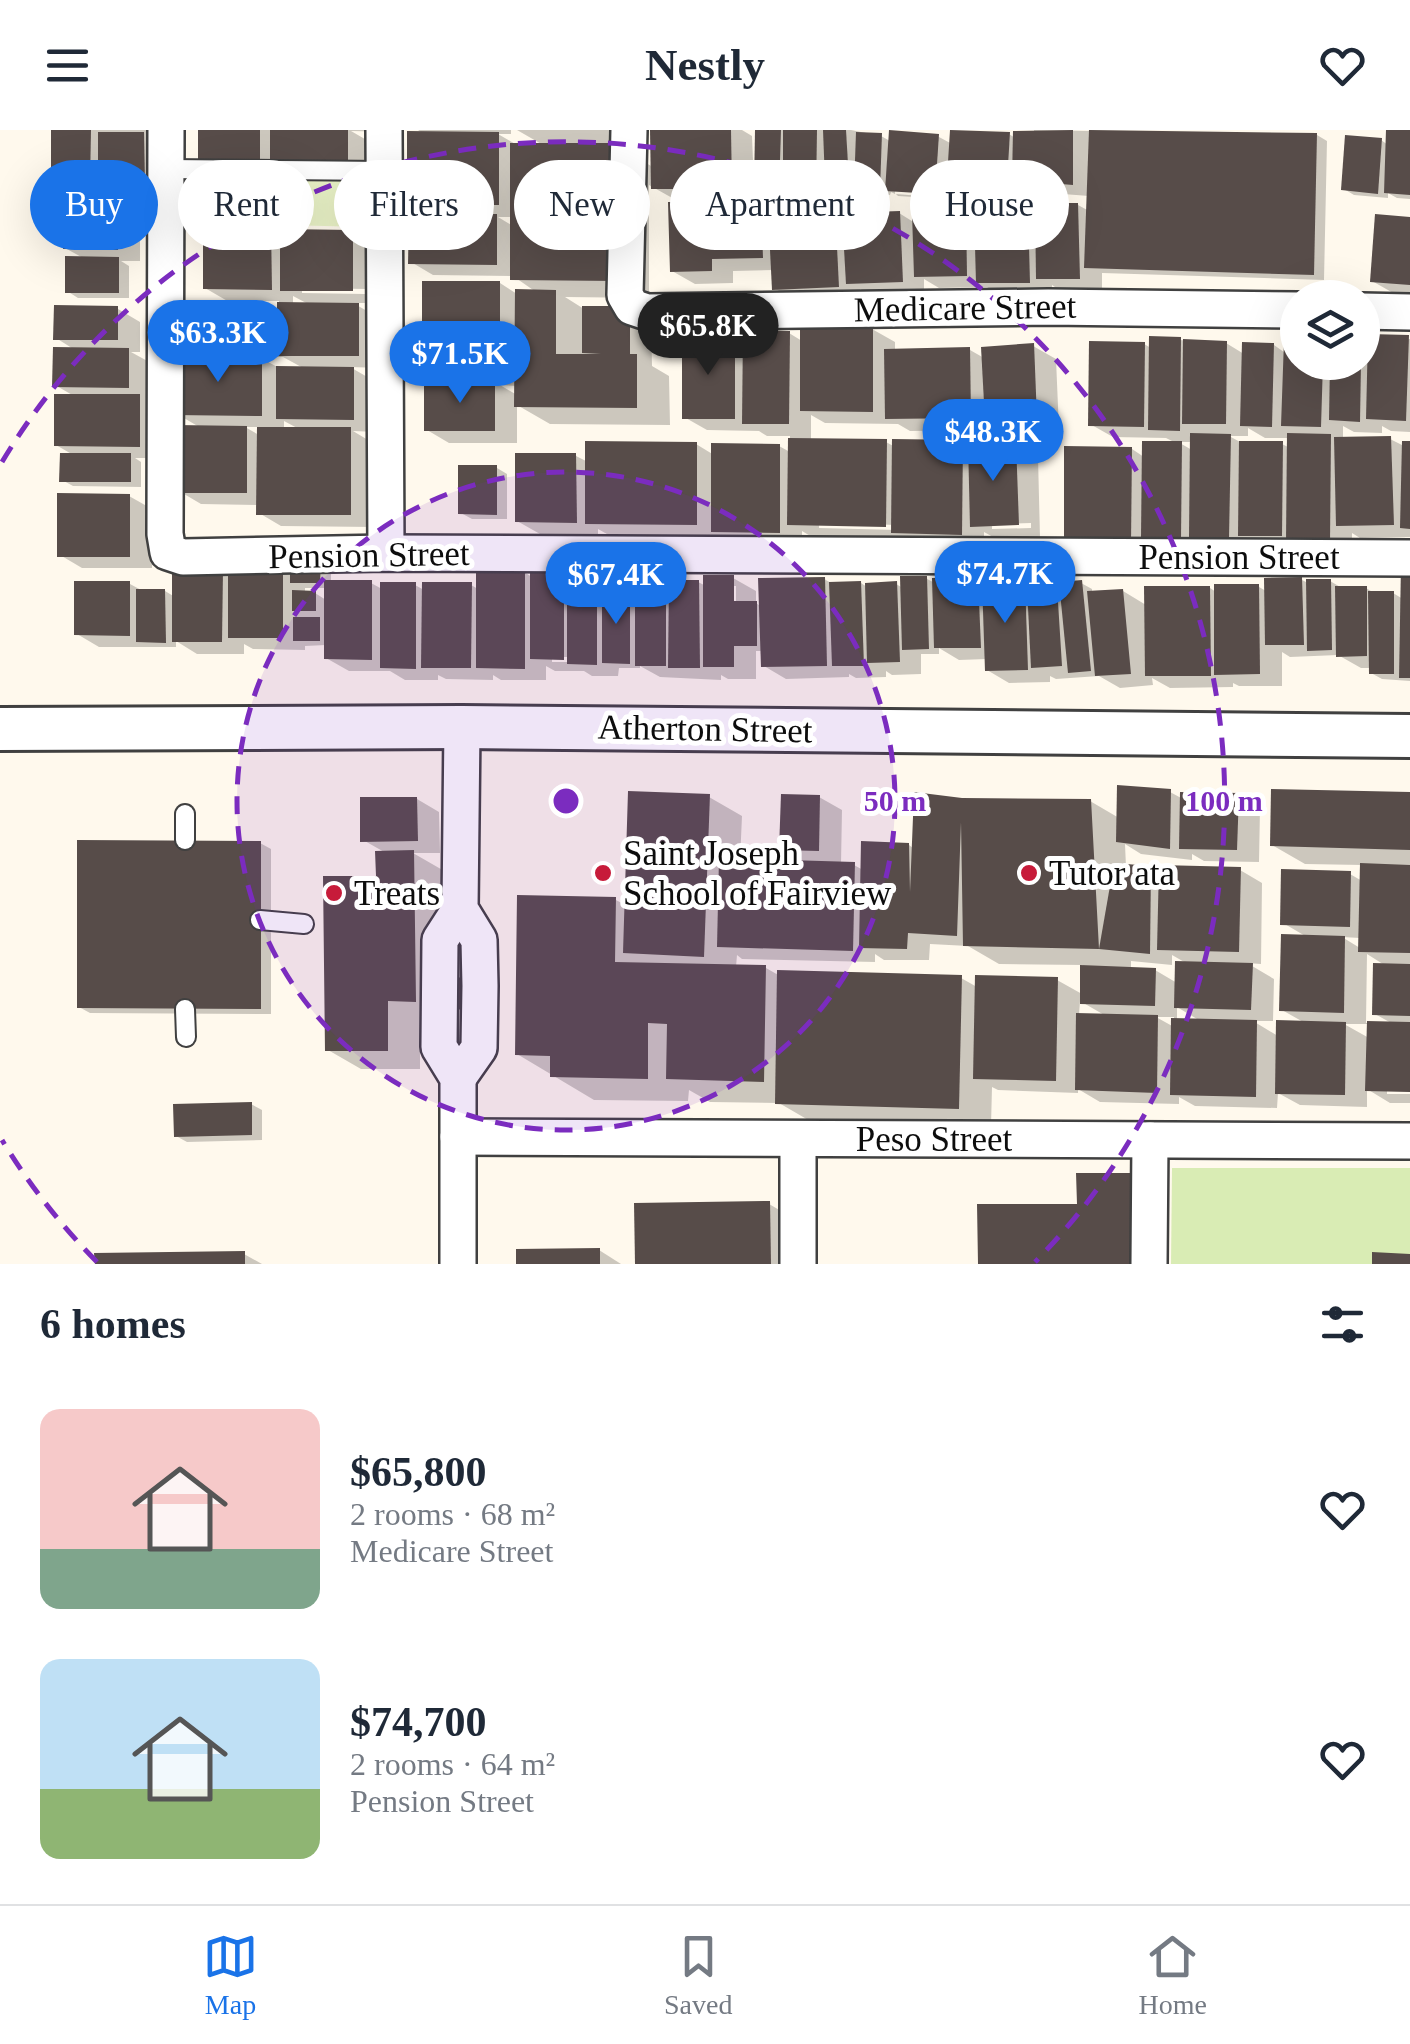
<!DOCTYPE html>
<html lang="en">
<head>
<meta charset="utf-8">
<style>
  body { margin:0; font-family:"Times New Roman",serif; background:#f2f2f3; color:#1f2937; height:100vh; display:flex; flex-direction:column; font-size:38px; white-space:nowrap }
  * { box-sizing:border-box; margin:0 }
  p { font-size:32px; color:#747a83 }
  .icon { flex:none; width:55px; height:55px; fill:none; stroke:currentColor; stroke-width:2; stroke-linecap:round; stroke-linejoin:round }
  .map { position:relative; height:1134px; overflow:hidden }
  .drawer { display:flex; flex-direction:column; background:#fff; flex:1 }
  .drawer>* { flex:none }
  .top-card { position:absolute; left:30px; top:30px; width:1350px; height:90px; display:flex; gap:20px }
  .fabs { position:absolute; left:1280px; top:150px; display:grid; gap:20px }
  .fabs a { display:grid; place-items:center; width:100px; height:100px; border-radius:50%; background:#fff; box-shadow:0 10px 40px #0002; font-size:50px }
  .price { position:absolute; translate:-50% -85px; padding:0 22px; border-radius:35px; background:#1a73e8; color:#fff; font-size:32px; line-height:65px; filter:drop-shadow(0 2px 5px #0008) }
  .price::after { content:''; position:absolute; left:50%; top:60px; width:30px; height:22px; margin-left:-15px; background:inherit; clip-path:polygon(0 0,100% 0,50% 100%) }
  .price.selected { background:#222; color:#fff }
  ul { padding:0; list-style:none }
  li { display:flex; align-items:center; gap:30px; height:250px; padding:0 40px }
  li span { display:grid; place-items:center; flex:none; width:280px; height:200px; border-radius:20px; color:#555 }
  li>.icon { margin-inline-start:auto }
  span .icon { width:120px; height:120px; fill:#fffc; stroke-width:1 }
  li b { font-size:42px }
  h2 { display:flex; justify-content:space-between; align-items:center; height:120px; padding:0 40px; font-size:42px }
  .chip { padding:0 35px; border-radius:45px; background:#fff; box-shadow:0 10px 40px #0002; font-size:35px; line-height:90px }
  .chip.selected { background:#1a73e8; color:#fff }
  header { display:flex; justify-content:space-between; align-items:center; height:130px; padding:0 40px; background:#fff; font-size:45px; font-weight:600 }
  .menu { display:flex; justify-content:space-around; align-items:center; height:140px; border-top:2px solid #e0e1e3; background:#fff; font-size:28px; color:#747a83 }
  .menu a { display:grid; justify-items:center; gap:5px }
  .menu .selected { color:#1a73e8 }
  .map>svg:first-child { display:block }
</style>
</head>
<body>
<header><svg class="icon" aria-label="menu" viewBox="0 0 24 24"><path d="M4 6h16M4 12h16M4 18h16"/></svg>Nestly<svg class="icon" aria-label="heart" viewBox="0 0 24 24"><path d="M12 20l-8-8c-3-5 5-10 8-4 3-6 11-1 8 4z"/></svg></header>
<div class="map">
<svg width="1410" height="1134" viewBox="0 0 1410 1134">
  <rect width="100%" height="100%" fill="#fff9ed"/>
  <path fill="#d9ecb4" d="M1172,1038H1410V1134H1171Z"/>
  <path fill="#eaf3c7" d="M287,49L361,52L364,97L286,95Z"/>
  <g fill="#0003" fill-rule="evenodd">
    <path d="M52,0H173L166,66L123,65L140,75V131H121L129,136V168H78L67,161L85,129L65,118V58L53,51ZM100,52L117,62H100Z"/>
    <path d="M201,0H397V2L351,1L370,12V43L295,42L271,28L270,37Z"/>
    <path d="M418,0H511V4H498L517,15H543L517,0H628V12H609L653,37V0H742L752,6L753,31H757L758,0H851L881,6L890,11L939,7L952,14L1009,4L1015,8L1034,3V0L1317,5L1327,11L1324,150L1102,143V161H1061L1052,155V164L1001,165L987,157L939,158L924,149V164L870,165L860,159V168L796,171L774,158L773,140L733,141V153L695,154L672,141L683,74L649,55V168L565,167L584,179L651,192L652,236L669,246L670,295L550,294L517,275V313H449L427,300L442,252L425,242L500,153L517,164L536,162L513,146L433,145L411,132L431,86L409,74L424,4ZM1017,51L1037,62L1089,66V81L1078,75L1038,87L1028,82L977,91L965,84L915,93L899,83L844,85L835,80L776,82L761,73H754L753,56L767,64L789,65V62L808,73H838V56H857L867,64L890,65L891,62L895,64V59L946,62L959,70L1016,74ZM498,87H513V96ZM500,255L517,256V265Z"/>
    <path d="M1389,0H1410V69L1397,68L1388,63V68L1354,65L1344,59L1381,10L1388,15Z"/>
    <path d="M896,64L946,68V69L898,66Z"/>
    <path d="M1410,90V165L1395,164L1372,151Z"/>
    <path d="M271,99L283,106L352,102L375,115V173H353L381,189V238L350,237L376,252V302L353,301L373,313V397L281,396L259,383V375L201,374L179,361L201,298L177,284L226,228L201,214L236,176L205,158ZM302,158L366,159V164L302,163ZM293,166L310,175H293ZM257,171H279V184ZM259,227H283L305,239H281ZM284,291L299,299H284ZM245,297H259V305Z"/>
    <path d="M118,179L140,192V222H131L151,233L162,328H135L141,332V357L73,356L62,350L75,326L56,315L74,266L55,255L75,220L56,208Z"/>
    <path d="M872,199L895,212V221L970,220L984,228L1033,216L1056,229L1059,300L1010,303L993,293V300L910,301L898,294L825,293L811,285V311L886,312L895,317L1015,314L1038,327L1040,407L995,408L984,402V416L822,413L802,401V414L621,412L598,399V404H540L517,391L576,326L588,332L696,314L714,325L779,316L790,322V306H767L759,301L707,300L684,287L734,209L745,216L789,203L802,211ZM819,393L898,395V400L819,398ZM1031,393V398L992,399V394Z"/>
    <path d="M1362,209L1370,213L1410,209V302L1391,301L1382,296V303L1354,302L1343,296V309H1390L1404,316L1410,314V407L1360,408L1352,403V425H1089L1132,319L1144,327L1176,313L1166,308L1113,307L1090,294L1144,214L1151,218L1180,210L1226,213L1244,224L1274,215L1298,232H1362ZM1248,298L1265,308H1290V318L1282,314L1242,313L1229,306H1248ZM1178,312H1192V320Z"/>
    <path d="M497,338L507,344V389H472L461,383Z"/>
    <path d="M129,366L152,379V438H82L60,425Z"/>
    <path d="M231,431L331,439V452L371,453L382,459L415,455L424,460L471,455L478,459L524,442L532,447L563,437L585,450V454H597L612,463H630L637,467L665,458L671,462L698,452L706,456L733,448L756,461V473L762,477L824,449L833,454L861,453L867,457L896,454L903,458L927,449L935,453L978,450L984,453L1024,452L1035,459L1057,458L1062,462L1081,453L1092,459V464L1123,461L1146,475L1210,458L1216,462L1259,457L1266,461L1302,450L1308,453L1330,451L1342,458H1366L1374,463H1393L1403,469L1410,437V551L1382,549L1371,543V538H1361L1338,525L1290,527L1282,522V556H1239L1233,553V557L1170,558L1152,548L1153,555L1120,558L1099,546L1056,549L1050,546V552L1009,553L987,540V529L959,530L939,518V524H921V544L892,545L886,541V547L856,548L849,544V547L786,549L764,536L763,521H756V549H728L721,545V550L660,547L640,536V538H619L618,546H592L584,541H555L546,536V550H501L493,545V550L446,549L438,545V550H405L390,541H349L326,528V515L305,516V520L253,519L244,514V524H197L176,511V517H99L77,504L130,454L143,461H165L175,467L222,442L231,447ZM731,456H736V484H732ZM305,458H327L326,470L315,463H305ZM552,527H577V532H552Z"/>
    <path d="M1170,662L1183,669L1238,666L1260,679L1259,732L1204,731L1192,724V730L1141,724L1125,714L1126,737L1151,739L1161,745L1240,740L1262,753L1261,834L1247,833L1274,849L1273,891H1253L1278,906L1305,893L1282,880L1307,807L1283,793L1350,744L1362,751V735L1305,734L1272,715L1410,664V959H1387V964H1410V973H1390L1367,959V977L1300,975L1278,963L1277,978L1195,976L1179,967V974L1100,972L1078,959V963L998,960L992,957L991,996L810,991L779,973L710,972L689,960L688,971L594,970L517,924L616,770L627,776L709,667L742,686L740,731L807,733L782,719L819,667L842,680L841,734L854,735L863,740L909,715L913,718L964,671H1090L1119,688ZM1342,807L1360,808V818ZM930,814L968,816L999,834L1083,835L1082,864L1057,850L977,857L961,848L780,846L766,838L736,837L737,825L742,829L875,832V824L884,830H929ZM1367,824L1386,836L1375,884L1393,894L1366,893ZM1172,825L1186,833L1177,853L1155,840L1131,839V831L1172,835ZM1080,871L1106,886L1079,885ZM1177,877L1202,892L1177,891ZM1156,887H1174V897ZM1344,894H1369V908Z"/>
    <path d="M417,669L439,682L440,723H413L446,742L448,889H420V939H361L328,920L386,723L363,710Z"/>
    <path d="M260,713L271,719V884L90,883L79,877Z"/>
    <path d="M251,974L262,980V1010L187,1012L176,1006Z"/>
    <path d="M769,1074L802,1093V1134H638Z"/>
    <path d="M599,1120L621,1134H519Z"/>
    <path d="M244,1124L262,1134H97Z"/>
  </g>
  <g fill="#574c49">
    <path d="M51,0H91L90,53H51Z"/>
    <path d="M198,0H260V33L198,32Z"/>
    <rect x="270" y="0" width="78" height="31"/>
    <path d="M650,0H731L732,59H651Z"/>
    <path d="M755,0H781L779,60L754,59Z"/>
    <path d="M783,0H817L816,62L783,61Z"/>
    <path d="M823,0H846L849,51H825Z"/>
    <path d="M889,0L939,4L935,64L885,61Z"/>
    <path d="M950,0L1010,2L1006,69L946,65Z"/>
    <path d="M1073,0V55L1012,50L1013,1Z"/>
    <path d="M1089,0L1317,3L1314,145L1084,138Z"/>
    <path d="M1386,0H1410V65L1384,63Z"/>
    <path d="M407,1L499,2V75H407Z"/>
    <path d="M98,2H144L145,54H98Z"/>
    <path d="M856,2L882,3L880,60L854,59Z"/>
    <path d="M1345,5L1382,8L1378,64L1341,60Z"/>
    <path d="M510,13H617V151L510,150Z"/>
    <path d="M62,60H118V120L63,119Z"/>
    <path d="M761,71L763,128L712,129V141L670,142L668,72Z"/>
    <path d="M1035,73H1078L1080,149H1036Z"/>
    <path d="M835,77L839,157L772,160L768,80Z"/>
    <path d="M974,79H1028L1030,153H976Z"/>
    <path d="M900,81L903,152L846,154L842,83Z"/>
    <path d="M966,82L967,146L914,147L912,83Z"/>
    <path d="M409,84H497V135L408,134Z"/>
    <path d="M1375,84L1410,87V155L1370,152Z"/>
    <path d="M203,97H271L272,160L203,159Z"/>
    <path d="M280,99L353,100V161H280Z"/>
    <path d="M65,126L119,127V163H65Z"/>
    <path d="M422,151H500V244L422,243Z"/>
    <path d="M515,159L556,160V224H601L582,223V176H630V224H637V278L514,277Z"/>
    <path d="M277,172L359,173V226H277Z"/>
    <rect x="199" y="173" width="67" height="42"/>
    <path d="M54,175L118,176V210H53Z"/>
    <path d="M800,197H873V282L800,281Z"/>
    <path d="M743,200L790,201L789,294H742Z"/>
    <path d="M1368,204L1409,205L1406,291L1366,289Z"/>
    <path d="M682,206L735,207V289H682Z"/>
    <path d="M1149,206L1181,207L1180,301L1148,300Z"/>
    <path d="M1183,209L1227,211L1226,294H1182Z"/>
    <path d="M1284,210H1298V232H1323L1321,297L1281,296Z"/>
    <path d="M1089,211L1145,212L1144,297L1088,296Z"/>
    <path d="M1242,212L1274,213L1272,297L1240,296Z"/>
    <path d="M1034,213L1037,289L985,291L981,217Z"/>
    <path d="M53,217L129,218V258L52,257Z"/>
    <path d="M970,217L971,288L885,289L884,219Z"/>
    <path d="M175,225H262V286L174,285Z"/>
    <path d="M1330,232H1361L1360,292L1329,290Z"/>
    <path d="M276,236L354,237V290L276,289Z"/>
    <rect x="424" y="250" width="71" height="51"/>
    <path d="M54,264H140V317L54,316Z"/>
    <path d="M176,295L247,296V363H176Z"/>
    <path d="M257,297H351V385H256Z"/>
    <path d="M1190,303L1231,304L1229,408L1189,407Z"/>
    <path d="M1287,303L1331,304L1330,413L1286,412Z"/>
    <path d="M1391,306L1394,395L1336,396L1334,307Z"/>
    <path d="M788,308L887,309L886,397L787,395Z"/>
    <path d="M892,309L963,310L962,405L891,403Z"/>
    <path d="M585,311L697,312V395L585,394Z"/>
    <path d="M1142,311H1182L1181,409L1141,408Z"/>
    <path d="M1239,311H1283L1282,406H1238Z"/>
    <path d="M1402,311H1410V399L1400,398Z"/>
    <path d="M968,312H1016L1019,395L970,397Z"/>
    <path d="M711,313L780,314V403L711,402Z"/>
    <path d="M1064,316L1132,317L1131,414L1064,413Z"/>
    <path d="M60,323H131V352H59Z"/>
    <path d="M515,323H576L577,393L515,392Z"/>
    <path d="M458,335H497V385L458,384Z"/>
    <path d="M57,363L130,364V427H57Z"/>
    <path d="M228,428L283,429V508H228Z"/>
    <path d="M290,430H321L320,453H290Z"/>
    <path d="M1401,434H1410V548H1399Z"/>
    <path d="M530,435H564V530L530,529Z"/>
    <path d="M172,439L223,440L222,512H172Z"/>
    <path d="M476,439L525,440V539L476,538Z"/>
    <path d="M703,445H734V471H757V516H734V537H703Z"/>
    <path d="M900,446H927L929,519L902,520Z"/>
    <path d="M825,447L827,536L761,537L758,448Z"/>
    <path d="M978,447L981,518H934L932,448Z"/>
    <path d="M1302,447L1304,515H1265L1264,448Z"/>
    <path d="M1306,449H1331L1332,520L1307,521Z"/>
    <path d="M324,450H372V530L324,529Z"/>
    <path d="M669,450H699L700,538H668Z"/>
    <path d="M1025,450L1028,540L985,541L982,451Z"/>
    <path d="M1082,450L1091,541L1068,543L1059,452Z"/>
    <path d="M74,451H130V506L74,505Z"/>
    <path d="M861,451L864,536H832L829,452Z"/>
    <path d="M897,451L900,532L867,533L865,453Z"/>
    <path d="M380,452H416V539L380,538Z"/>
    <path d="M422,452H472L471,538H421Z"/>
    <path d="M567,452H597V535L567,534Z"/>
    <path d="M1214,454H1259L1260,544L1214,545Z"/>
    <rect x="635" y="456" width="31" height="80"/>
    <path d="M1057,456L1062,536L1031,538L1027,457Z"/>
    <path d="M1144,456H1210L1211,546H1145Z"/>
    <path d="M1335,456H1367V526L1336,527Z"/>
    <path d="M136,459H165L166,513L136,512Z"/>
    <path d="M1123,459L1131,544L1095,546L1087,461Z"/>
    <path d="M292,460L316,461V481H292Z"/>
    <path d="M602,460H630V534L602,533Z"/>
    <path d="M1368,461H1394V544H1369Z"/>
    <rect x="293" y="487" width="27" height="24"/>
    <path d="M1117,655L1171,659L1170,719L1116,712Z"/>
    <path d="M1271,659L1410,662V720L1270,716Z"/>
    <path d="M628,661L710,664L704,827L623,823Z"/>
    <path d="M914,662L962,668L1091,669L1099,819L963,816L961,692L957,806L908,803L907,819L859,818L861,711L909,713L910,762Z"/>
    <path d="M1180,662L1239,663L1237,720L1179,719Z"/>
    <path d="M781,664L820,665L819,721L779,720Z"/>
    <path d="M360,667H417L418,711L360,712Z"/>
    <path d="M77,710L261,711V879L77,878Z"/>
    <path d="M414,720L416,872L388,871V921H325L323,746H376L375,721Z"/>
    <path d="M719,728L855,732L853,821L717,817Z"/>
    <path d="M1114,733L1151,736L1150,824L1099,819Z"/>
    <path d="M1360,733L1410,735V823L1358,822Z"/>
    <path d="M1159,735L1241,737L1239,822L1157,820Z"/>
    <path d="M1281,739L1351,741L1350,797L1280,795Z"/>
    <path d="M517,765L616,767L615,832L766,835L764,952L666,949L667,894L648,893V949L550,947V926L515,925Z"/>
    <path d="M1281,804L1345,806L1344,883L1279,881Z"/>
    <path d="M1175,831L1253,833L1251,880L1174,878Z"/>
    <path d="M1373,833L1410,834V886L1372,885Z"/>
    <path d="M1080,835L1156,838L1155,876L1080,874Z"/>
    <path d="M777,840L962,845L959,979L775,974Z"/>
    <path d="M975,845L1058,847L1056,951L973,949Z"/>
    <path d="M453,847L467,848L466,880L453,879Z"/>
    <path d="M1076,883L1158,885L1157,963L1075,960Z"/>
    <path d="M1171,888L1257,890L1256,967L1170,965Z"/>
    <path d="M1276,890L1346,892L1345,965L1275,964Z"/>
    <path d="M1367,891L1410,892V962L1365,961Z"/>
    <path d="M252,972V1005L174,1007L173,974Z"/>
    <path d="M1076,1043H1131L1133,1134H978L977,1074H1077Z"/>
    <path d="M770,1071L771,1134H635L634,1073Z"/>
    <path d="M600,1118V1134H516V1119Z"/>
    <path d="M245,1121V1134H95L94,1123Z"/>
    <path d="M1372,1122L1410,1124V1134H1372Z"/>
  </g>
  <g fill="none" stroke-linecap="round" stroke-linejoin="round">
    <defs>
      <g id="service">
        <path d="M166,39L383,41"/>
        <path d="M185,710V684"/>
        <path d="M260,790L304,794"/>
        <path d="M185,879L186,907"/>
      </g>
      <g id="minor">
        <path d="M166,0L165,404L168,422L183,427L386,423L1410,428"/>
        <path d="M384,0L386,423"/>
        <path d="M629,0L625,165L632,177L647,182L1048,177L1298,180"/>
        <path d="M1362,181L1410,182"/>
        <path d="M458,948L479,918L480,856L479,810L460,779L462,597"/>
        <path d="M458,1007L1410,1011"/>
        <path d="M798,1009V1134"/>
        <path d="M458,1134V948L439,917L440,810L460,779"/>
        <path d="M1149,1134L1150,1010"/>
      </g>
      <path id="tertiary" d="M0,599L462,597L1410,606"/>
    </defs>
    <use href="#service" stroke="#404040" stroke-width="22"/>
    <use href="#minor" stroke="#404040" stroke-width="40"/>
    <use href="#tertiary" stroke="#404040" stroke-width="48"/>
    <use href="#service" stroke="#fff" stroke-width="18"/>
    <use href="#minor" stroke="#fff" stroke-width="35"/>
    <use href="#tertiary" stroke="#fff" stroke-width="42"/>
  </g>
  <circle cx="566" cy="671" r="329" fill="#7b2cbf" fill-opacity=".12"/>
  <g fill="none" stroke="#7b2cbf" stroke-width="5" stroke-dasharray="18 12">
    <circle cx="566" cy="671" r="329"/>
    <path d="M97 1132A658 658 0 0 1 2 1010M2 332A658 658 0 1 1 1035 1132"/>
  </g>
  <g fill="#c71b3a" stroke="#fff" stroke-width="4">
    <circle cx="603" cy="743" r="10"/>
    <circle cx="1029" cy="743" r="10"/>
    <circle cx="334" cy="763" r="10"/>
  </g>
  <g text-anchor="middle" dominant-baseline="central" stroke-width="10" stroke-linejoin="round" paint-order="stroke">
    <g font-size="35" fill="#0d0d0d" stroke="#fff">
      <text transform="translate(965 178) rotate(-1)">Medicare Street</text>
      <text transform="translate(369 425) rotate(-1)">Pension Street</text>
      <text x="1239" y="427">Pension Street</text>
      <text transform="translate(705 599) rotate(1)">Atherton Street</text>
      <text x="934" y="1009">Peso Street</text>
    </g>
    <g font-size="35" fill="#0d0d0d" stroke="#fff" text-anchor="start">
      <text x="623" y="723">Saint Joseph<tspan x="623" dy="40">School of Fairview</tspan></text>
      <text x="1049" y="743">Tutor ata</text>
      <text x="354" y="763">Treats</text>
    </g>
  </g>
  <circle cx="566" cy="671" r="15" fill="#7b2cbf" stroke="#fff" stroke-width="5"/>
  <g font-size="30" text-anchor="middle" font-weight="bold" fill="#7b2cbf" stroke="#fff" stroke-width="10" stroke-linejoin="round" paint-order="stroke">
    <text x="895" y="681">50 m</text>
    <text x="1224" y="681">100 m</text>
  </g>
</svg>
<div class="fabs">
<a><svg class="icon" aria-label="layers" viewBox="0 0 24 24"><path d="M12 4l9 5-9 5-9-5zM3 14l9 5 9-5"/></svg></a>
</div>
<b class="price selected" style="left:708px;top:248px">$65.8K</b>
<b class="price" style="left:218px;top:255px">$63.3K</b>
<b class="price" style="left:460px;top:276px">$71.5K</b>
<b class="price" style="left:993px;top:354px">$48.3K</b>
<b class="price" style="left:1005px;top:496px">$74.7K</b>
<b class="price" style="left:616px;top:497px">$67.4K</b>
<div class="top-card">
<a class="chip selected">Buy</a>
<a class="chip">Rent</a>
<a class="chip">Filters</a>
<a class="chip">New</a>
<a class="chip">Apartment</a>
<a class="chip">House</a>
</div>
</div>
<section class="drawer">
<h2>6 homes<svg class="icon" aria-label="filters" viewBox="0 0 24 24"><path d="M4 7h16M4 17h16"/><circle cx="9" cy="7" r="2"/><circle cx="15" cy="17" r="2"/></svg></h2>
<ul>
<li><span style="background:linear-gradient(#f6c9c9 70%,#7fa58c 0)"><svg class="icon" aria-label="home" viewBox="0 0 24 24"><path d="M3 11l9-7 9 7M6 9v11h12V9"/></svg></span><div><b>$65,800</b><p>2 rooms · 68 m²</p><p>Medicare Street</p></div><svg class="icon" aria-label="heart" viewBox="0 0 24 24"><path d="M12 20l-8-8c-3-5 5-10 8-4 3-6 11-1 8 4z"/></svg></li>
<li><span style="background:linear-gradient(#bfe0f5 65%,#8fb573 0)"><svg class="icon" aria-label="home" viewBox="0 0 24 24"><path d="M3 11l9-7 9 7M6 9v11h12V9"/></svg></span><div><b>$74,700</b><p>2 rooms · 64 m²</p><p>Pension Street</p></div><svg class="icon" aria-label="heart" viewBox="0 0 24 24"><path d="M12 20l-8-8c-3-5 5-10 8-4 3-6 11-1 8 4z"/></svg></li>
</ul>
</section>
<nav class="menu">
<a class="selected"><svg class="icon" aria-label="map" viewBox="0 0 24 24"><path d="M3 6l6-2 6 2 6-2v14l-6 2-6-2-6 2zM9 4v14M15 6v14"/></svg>Map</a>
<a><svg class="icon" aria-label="saved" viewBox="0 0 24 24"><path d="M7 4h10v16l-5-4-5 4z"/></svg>Saved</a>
<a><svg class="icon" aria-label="home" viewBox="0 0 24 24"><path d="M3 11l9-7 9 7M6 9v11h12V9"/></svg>Home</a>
</nav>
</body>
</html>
